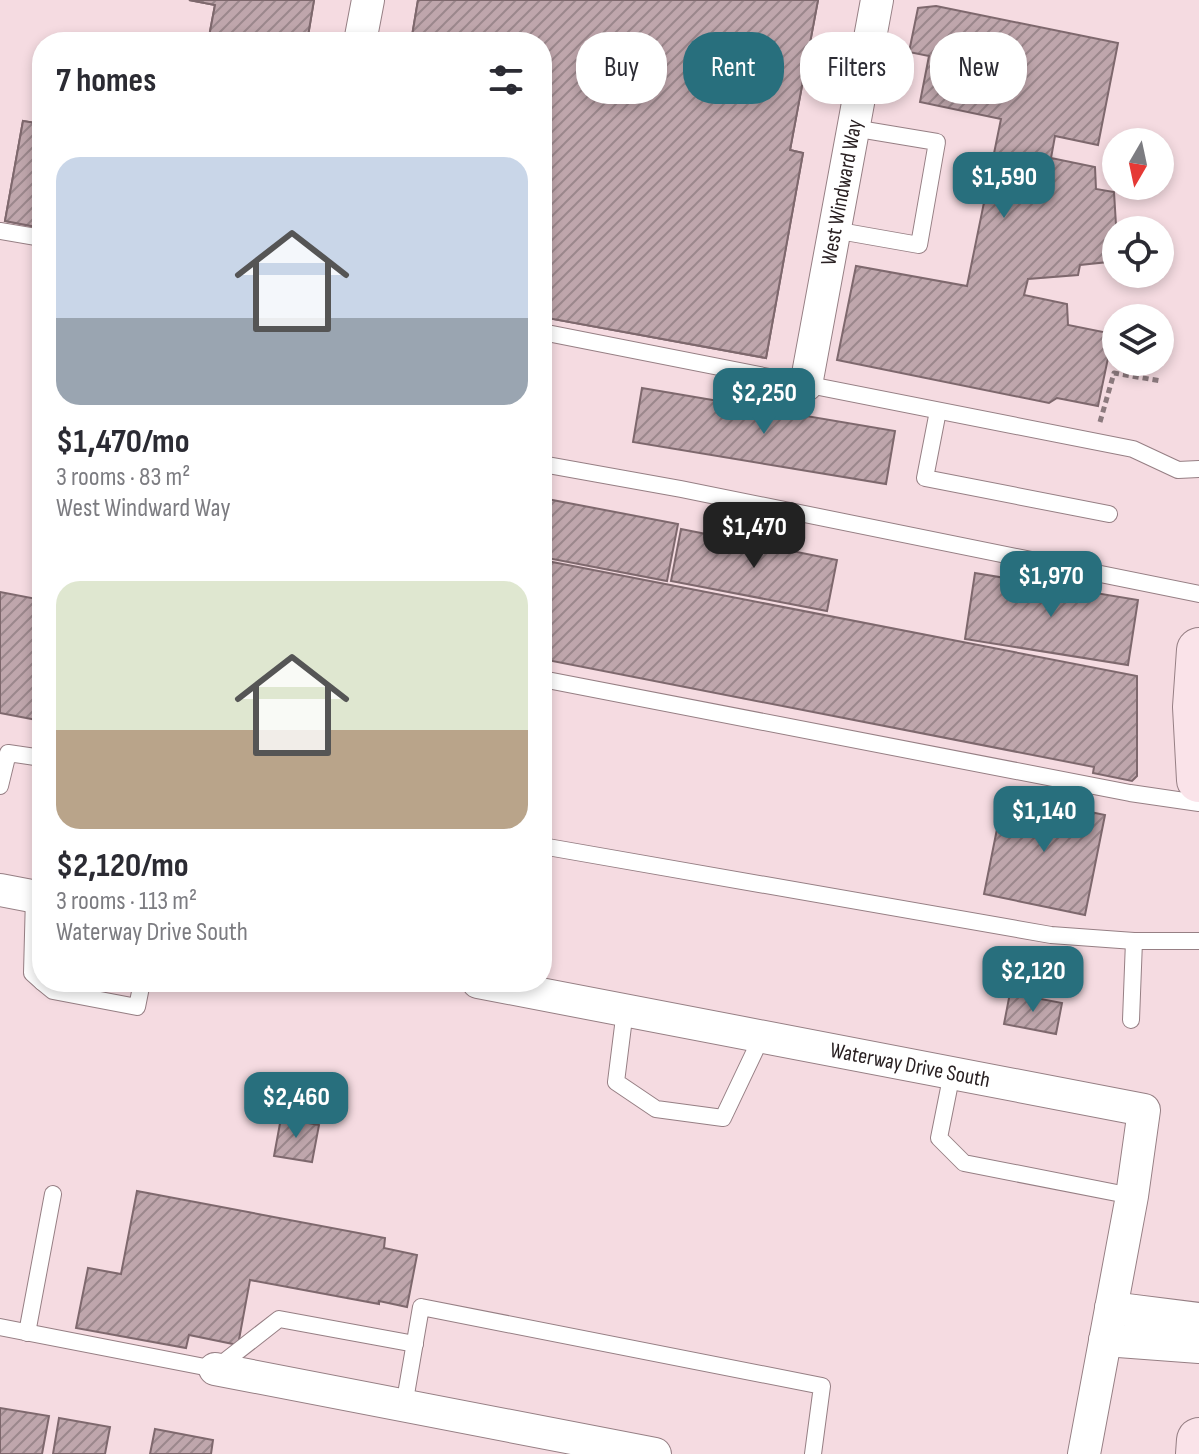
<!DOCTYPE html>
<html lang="en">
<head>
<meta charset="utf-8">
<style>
  body { margin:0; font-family:"Sofia Sans Condensed",sans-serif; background:#f2f2f3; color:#2b2b33; height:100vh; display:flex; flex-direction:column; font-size:30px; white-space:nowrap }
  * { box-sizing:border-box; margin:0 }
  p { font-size:26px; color:#7c7c81 }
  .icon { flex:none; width:44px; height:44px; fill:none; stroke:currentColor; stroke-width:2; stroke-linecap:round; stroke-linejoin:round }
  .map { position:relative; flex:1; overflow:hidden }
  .details { position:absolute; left:32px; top:32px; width:520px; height:960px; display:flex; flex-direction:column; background:#fff; border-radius:32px; box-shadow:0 4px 12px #0003 }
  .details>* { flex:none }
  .banner { position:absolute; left:576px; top:32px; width:502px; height:72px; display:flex; gap:16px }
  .needle { width:52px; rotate:189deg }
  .controls { position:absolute; left:1102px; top:128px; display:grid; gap:16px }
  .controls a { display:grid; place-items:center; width:72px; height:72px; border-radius:50%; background:#fff; box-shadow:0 4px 12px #0003; font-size:40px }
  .price { position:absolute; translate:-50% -68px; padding:0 18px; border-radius:16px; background:#286f7d; color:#fff; font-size:26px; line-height:52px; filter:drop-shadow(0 2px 4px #0008) }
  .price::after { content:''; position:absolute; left:50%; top:48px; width:24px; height:18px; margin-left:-12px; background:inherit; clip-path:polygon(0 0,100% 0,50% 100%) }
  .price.active { background:#222; color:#fff }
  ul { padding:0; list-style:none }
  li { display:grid; align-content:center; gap:16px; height:424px; padding:0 24px }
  li span { display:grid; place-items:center; height:248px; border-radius:24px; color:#555 }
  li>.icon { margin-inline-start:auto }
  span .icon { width:144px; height:144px; fill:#fffc; stroke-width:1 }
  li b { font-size:34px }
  h2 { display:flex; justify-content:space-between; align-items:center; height:96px; padding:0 24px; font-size:34px }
  .tag { padding:0 28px; border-radius:32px; background:#fff; box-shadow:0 4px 12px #0003; font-size:28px; line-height:72px }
  .tag.active { background:#286f7d; color:#fff }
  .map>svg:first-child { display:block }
</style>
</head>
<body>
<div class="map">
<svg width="1199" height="1454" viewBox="0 0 1199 1454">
  <defs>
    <pattern id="building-hatch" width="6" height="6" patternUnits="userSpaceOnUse" patternTransform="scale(2)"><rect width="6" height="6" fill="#bfa6ac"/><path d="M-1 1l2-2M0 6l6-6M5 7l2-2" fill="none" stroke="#9b878c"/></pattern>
  </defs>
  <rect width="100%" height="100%" fill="#f5dbe1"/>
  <g fill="url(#building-hatch)" stroke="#7e686d" stroke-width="2">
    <path d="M189,0H314L307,42H208L215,5Z"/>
    <path d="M189,0H314L307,42H208L215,5Z"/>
    <path d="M418,0H818L790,150L803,153L766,358L542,317V148L689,174L709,61L503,25L500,42H411Z"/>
    <path d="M418,0H818L790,150L803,153L766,358L542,317V42H411Z"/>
    <path d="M936,6L1118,43L1098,145L1055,136L1051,158L1095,167L1096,189L1114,192L1116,225L1108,262L1080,265L1078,275L1028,279L1024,295L1067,304L1068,325L1113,334L1098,406L1057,398L1049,403L837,360L856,266L967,286L1001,119L920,102L929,56L909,52L918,8Z"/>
    <path d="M23,121L42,124V228L5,221Z"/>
    <path d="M23,121L42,124V228L5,221Z"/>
    <path d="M642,388L895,431L886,484L633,442Z"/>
    <path d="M542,498L678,524L667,581L542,557Z"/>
    <path d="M681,529L837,560L827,611L671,581Z"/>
    <path d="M542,560L1137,676V776L1132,781L1093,773L1094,767L542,659Z"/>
    <path d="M975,573L1138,600L1128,665L965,639Z"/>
    <path d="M0,592L42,600V721L0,713Z"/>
    <path d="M1004,794L1105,815L1085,915L984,894Z"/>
    <path d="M1010,993L1062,1003L1056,1034L1004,1024Z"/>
    <path d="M281,1118L319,1125L312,1162L274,1156Z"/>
    <path d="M137,1191L385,1238L384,1248L417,1255L407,1307L379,1301V1304L250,1280L238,1345L189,1335L186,1348L76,1328L88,1268L121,1274Z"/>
    <path d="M0,1408L49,1416L42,1454H0Z"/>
    <path d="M59,1418L110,1427L105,1454H53Z"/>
    <path d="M155,1429L213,1440L211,1454H150Z"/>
  </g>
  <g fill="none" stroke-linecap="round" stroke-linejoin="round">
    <defs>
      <g id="lane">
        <path d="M834,230L919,245L937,142L853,128"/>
        <path d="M0,231L42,238"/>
        <path d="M542,332L1133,449L1178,470L1199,469"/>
        <path d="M938,411L925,478L1109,514"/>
        <path d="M542,464L681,489L1199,594"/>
        <path d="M542,679L1130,793L1199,803"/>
        <path d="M0,786L8,753L42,758"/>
        <path d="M542,846L1051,935L1134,941H1199"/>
        <path d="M34,897L32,973L42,982"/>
        <path d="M42,982L53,991L137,1007L142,982"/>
        <path d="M625,1010L616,1082L656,1109L723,1118L762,1036"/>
        <path d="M1131,1020L1134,941"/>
        <path d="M952,1073L939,1138L964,1163L1132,1196"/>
        <path d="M0,1327L215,1369L279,1319L415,1344"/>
        <path d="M27,1333L53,1194"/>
        <path d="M404,1406L421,1307L822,1386L813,1454"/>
      </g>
      <g id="street">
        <path d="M360,42L368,0"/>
        <path id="s1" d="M806,385L877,0"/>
        <path d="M0,890L42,898"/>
        <path id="s2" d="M478,982L1144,1110L1132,1196L1084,1454"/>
        <path d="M1111,1308L1199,1319"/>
        <path d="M1105,1340L1199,1347"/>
        <path d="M215,1369L655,1454"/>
      </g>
      <g id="secondary">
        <path d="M1199,650L1195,707L1199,780"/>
        <path d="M1198,1454L1199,1440"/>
      </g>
    </defs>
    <use href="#lane" stroke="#967f84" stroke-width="18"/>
    <use href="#street" stroke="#967f84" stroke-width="34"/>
    <use href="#secondary" stroke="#967f84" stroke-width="46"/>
    <path stroke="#8c7a7e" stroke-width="5" stroke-dasharray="6 4" stroke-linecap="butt" d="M1100,422L1114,373L1161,381"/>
    <use href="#lane" stroke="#fff" stroke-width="16"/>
    <use href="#street" stroke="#fff" stroke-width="32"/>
    <use href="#secondary" stroke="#fae3e9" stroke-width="44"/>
  </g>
  <g text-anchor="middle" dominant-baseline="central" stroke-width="8" stroke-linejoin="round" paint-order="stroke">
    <g font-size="22" fill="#292022" stroke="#fff">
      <text stroke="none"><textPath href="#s1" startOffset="196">West Windward Way</textPath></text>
      <text stroke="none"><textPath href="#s2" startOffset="440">Waterway Drive South</textPath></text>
    </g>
  </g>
</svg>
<div class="controls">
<a><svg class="needle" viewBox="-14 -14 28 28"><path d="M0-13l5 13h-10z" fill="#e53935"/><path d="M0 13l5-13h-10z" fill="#7c7c81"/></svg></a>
<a><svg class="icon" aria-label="locate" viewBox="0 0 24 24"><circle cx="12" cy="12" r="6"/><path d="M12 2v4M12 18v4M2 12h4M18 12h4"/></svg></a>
<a><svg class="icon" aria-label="layers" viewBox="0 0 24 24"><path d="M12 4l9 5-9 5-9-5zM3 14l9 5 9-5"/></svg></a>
</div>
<b class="price" style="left:1004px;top:220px">$1,590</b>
<b class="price" style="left:764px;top:436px">$2,250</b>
<b class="price active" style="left:754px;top:570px">$1,470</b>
<b class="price" style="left:1051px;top:619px">$1,970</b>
<b class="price" style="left:1044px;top:854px">$1,140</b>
<b class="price" style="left:1033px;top:1014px">$2,120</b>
<b class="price" style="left:296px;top:1140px">$2,460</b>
<div class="banner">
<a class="tag">Buy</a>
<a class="tag active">Rent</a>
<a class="tag">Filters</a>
<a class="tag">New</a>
</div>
<section class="details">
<h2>7 homes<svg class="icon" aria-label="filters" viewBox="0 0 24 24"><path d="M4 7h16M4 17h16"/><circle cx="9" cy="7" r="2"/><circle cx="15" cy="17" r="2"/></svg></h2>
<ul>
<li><span style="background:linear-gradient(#c9d6e8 65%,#9aa5b1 0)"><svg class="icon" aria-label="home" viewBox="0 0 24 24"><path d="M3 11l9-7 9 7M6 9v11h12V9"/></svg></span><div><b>$1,470/mo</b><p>3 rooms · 83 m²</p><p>West Windward Way</p></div></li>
<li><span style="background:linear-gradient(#dfe7d0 60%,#b9a48a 0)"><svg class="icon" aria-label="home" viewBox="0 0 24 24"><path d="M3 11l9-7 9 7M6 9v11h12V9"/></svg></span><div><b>$2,120/mo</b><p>3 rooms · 113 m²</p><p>Waterway Drive South</p></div></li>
</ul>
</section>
</div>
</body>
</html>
